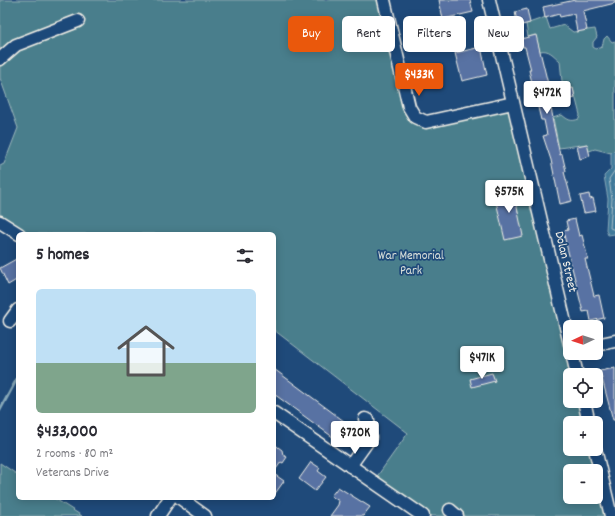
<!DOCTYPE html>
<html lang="en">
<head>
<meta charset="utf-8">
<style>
  body { margin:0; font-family:Dekko,sans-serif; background:#f7f7f7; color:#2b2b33; height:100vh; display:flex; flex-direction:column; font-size:15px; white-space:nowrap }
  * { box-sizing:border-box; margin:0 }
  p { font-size:13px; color:#7c7c81 }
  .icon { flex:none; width:22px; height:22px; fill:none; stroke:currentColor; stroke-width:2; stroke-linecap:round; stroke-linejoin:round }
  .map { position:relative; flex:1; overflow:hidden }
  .sheet { position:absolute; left:16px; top:232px; width:260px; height:268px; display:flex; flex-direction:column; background:#fff; border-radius:6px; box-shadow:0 2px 10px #0003 }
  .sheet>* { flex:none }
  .top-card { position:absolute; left:288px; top:16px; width:267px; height:36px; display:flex; gap:8px }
  .needle { width:26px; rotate:266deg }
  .tools { position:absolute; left:563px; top:320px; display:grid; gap:8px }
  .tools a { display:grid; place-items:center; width:40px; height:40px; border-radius:6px; background:#fff; box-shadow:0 2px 10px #0003; font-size:20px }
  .price { position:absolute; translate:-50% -34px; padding:0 9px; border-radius:4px; background:#fff; color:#222; font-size:13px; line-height:26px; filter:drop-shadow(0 1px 2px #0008) }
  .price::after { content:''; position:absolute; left:50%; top:24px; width:12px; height:9px; margin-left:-6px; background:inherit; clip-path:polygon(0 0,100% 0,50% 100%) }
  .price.on { background:#ea580c; color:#fff }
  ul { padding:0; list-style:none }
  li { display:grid; align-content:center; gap:8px; height:212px; padding:0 20px }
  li+li { border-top:1px solid #e1e1e2 }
  li span { display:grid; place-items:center; height:124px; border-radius:6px; color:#555 }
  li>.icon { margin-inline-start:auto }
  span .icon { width:72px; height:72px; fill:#fffc; stroke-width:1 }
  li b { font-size:17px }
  h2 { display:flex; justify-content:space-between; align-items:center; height:48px; padding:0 20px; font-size:17px }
  .pill { padding:0 14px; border-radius:6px; background:#fff; box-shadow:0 2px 10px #0003; font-size:14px; line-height:36px }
  .pill.on { background:#ea580c; color:#fff }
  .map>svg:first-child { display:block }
</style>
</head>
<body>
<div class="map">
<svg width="615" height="516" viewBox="0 0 615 516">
  <rect width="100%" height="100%" fill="#1f4a7a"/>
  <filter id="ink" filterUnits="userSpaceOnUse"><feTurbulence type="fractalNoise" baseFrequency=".025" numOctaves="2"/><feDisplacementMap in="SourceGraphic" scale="8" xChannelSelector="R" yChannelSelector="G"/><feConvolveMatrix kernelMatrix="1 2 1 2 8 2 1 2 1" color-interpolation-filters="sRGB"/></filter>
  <g filter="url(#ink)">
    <g fill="#497e8c" stroke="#9eb8ba" fill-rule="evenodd">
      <path d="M0,0H384L416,118L513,103L578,375H570V401H584L589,423H570V449H595L611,516H423L373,482L408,433L274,330V234H19L0,222V166L4,164L18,128L0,78ZM570,471H596V497H570Z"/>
      <path d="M546,17L550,29L564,25L573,32L595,29L597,37L593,42V47L596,49L602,47L604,39L607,36L612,42L615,41V149L611,153L595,149L589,151L587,144L559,148L553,118L562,115C568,120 571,122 579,119L580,115L573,88L569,89L562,81L560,61C553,55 549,49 540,51L535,35L528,37L526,24Z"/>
      <path d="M0,463L18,475V498H54L82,516H0Z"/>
    </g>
    <path fill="#40799a" stroke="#88a9b9" d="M615,149V234L608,235L606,230L608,199L604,176L611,169V153Z"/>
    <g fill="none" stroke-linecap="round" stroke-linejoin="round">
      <path stroke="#acc1c9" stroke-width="1" d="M615,170L609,179L612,199L610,228L615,230"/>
      <path stroke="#88a9b9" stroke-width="3" d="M0,410L18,377"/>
    </g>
    <g fill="#5872a3" stroke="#f4f1e8">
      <path d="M439,0H470L473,12L443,19Z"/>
      <path d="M575,0H615V3L583,11L587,30L577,32L574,14L560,17L559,14L545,18L543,7Z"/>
      <path d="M527,9L530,23L518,26L515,12Z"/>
      <path d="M536,35L549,88L547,89L553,118H552L560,155L562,154L566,171L564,172L572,201L560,204L551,160L543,136L547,135L544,120H541L529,70H531L525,47H523L521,39Z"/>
      <path d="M481,47L487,75L462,81L455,53Z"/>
      <path d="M573,88L575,98L567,100L564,90Z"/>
      <path d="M587,144L590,156L580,159L577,146Z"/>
      <path d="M513,188L523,236L505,240L494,193Z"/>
      <path d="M589,194L590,199L593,198L596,211L584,213L580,196Z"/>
      <path d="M575,219L579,236L582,235L588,259H585L594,296L599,295L604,318L591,321L589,311L583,312L563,231L568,230L566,221Z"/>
      <path d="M18,258V279L8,285L0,268Z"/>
      <path d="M615,368V420H613L600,371Z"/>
      <path d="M274,369L360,433L350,447L347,445L345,446L274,394Z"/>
      <path d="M492,373L495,381L472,387L470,379Z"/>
      <path d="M274,444L282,450L283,455L287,457L283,463L281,462L274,472Z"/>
      <path d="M311,462L320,468L318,471L326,477L315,491L299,479Z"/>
      <path d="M274,474L284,481L274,495Z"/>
      <path d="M338,487L370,507L363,516H330L338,505L339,501L331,496Z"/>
    </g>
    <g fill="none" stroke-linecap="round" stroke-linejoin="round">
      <defs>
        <g id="minor">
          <path d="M384,0L409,107L415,117L426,122L513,103"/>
          <path d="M489,0L570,344"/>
          <path d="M0,59L16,45L78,21"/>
          <path d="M0,222L19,234"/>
          <path d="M10,321L18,310"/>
          <path d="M596,345L615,341"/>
          <path d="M572,353L577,375"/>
          <path d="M584,401L589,423"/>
          <path d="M274,413L423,516"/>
          <path d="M595,449L611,516"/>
          <path d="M350,466L370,438L368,420L365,419"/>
          <path d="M180,498L205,516"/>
          <path d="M450,510L457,516"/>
          <path d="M158,516L170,498"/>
        </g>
      </defs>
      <use href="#minor" stroke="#f4f1e8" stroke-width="15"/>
      <use href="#minor" stroke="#1f4a7a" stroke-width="12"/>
    </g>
  </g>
  <g text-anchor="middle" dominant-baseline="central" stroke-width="3.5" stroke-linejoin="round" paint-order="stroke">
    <g font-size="13" fill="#dae0da" stroke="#1f4a7a">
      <text x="411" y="256">War Memorial<tspan x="411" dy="15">Park</tspan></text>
    </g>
    <g font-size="13" fill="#f4f1e8" stroke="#1f4a7a">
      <text transform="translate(565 262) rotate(77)">Dolan Street</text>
    </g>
  </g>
</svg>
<div class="tools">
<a><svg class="needle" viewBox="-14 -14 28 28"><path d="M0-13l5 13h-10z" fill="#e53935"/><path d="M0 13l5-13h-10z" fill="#7c7c81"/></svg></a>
<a><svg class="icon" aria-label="locate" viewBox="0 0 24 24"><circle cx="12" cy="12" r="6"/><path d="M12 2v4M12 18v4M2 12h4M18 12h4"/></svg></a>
<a>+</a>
<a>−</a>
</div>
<b class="price on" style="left:419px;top:97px">$433K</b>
<b class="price" style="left:547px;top:115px">$472K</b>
<b class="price" style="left:509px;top:214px">$575K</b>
<b class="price" style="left:482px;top:380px">$471K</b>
<b class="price" style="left:355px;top:455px">$720K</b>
<div class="top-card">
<a class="pill on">Buy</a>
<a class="pill">Rent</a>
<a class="pill">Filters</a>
<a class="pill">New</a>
</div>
<section class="sheet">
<h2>5 homes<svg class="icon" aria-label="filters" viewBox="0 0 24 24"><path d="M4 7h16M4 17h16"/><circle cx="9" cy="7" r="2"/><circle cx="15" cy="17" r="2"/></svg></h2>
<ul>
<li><span style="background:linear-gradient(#bfe0f5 60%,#7fa58c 0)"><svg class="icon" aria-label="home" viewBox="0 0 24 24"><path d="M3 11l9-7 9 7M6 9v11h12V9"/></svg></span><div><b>$433,000</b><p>2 rooms · 80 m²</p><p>Veterans Drive</p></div></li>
</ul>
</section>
</div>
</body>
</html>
